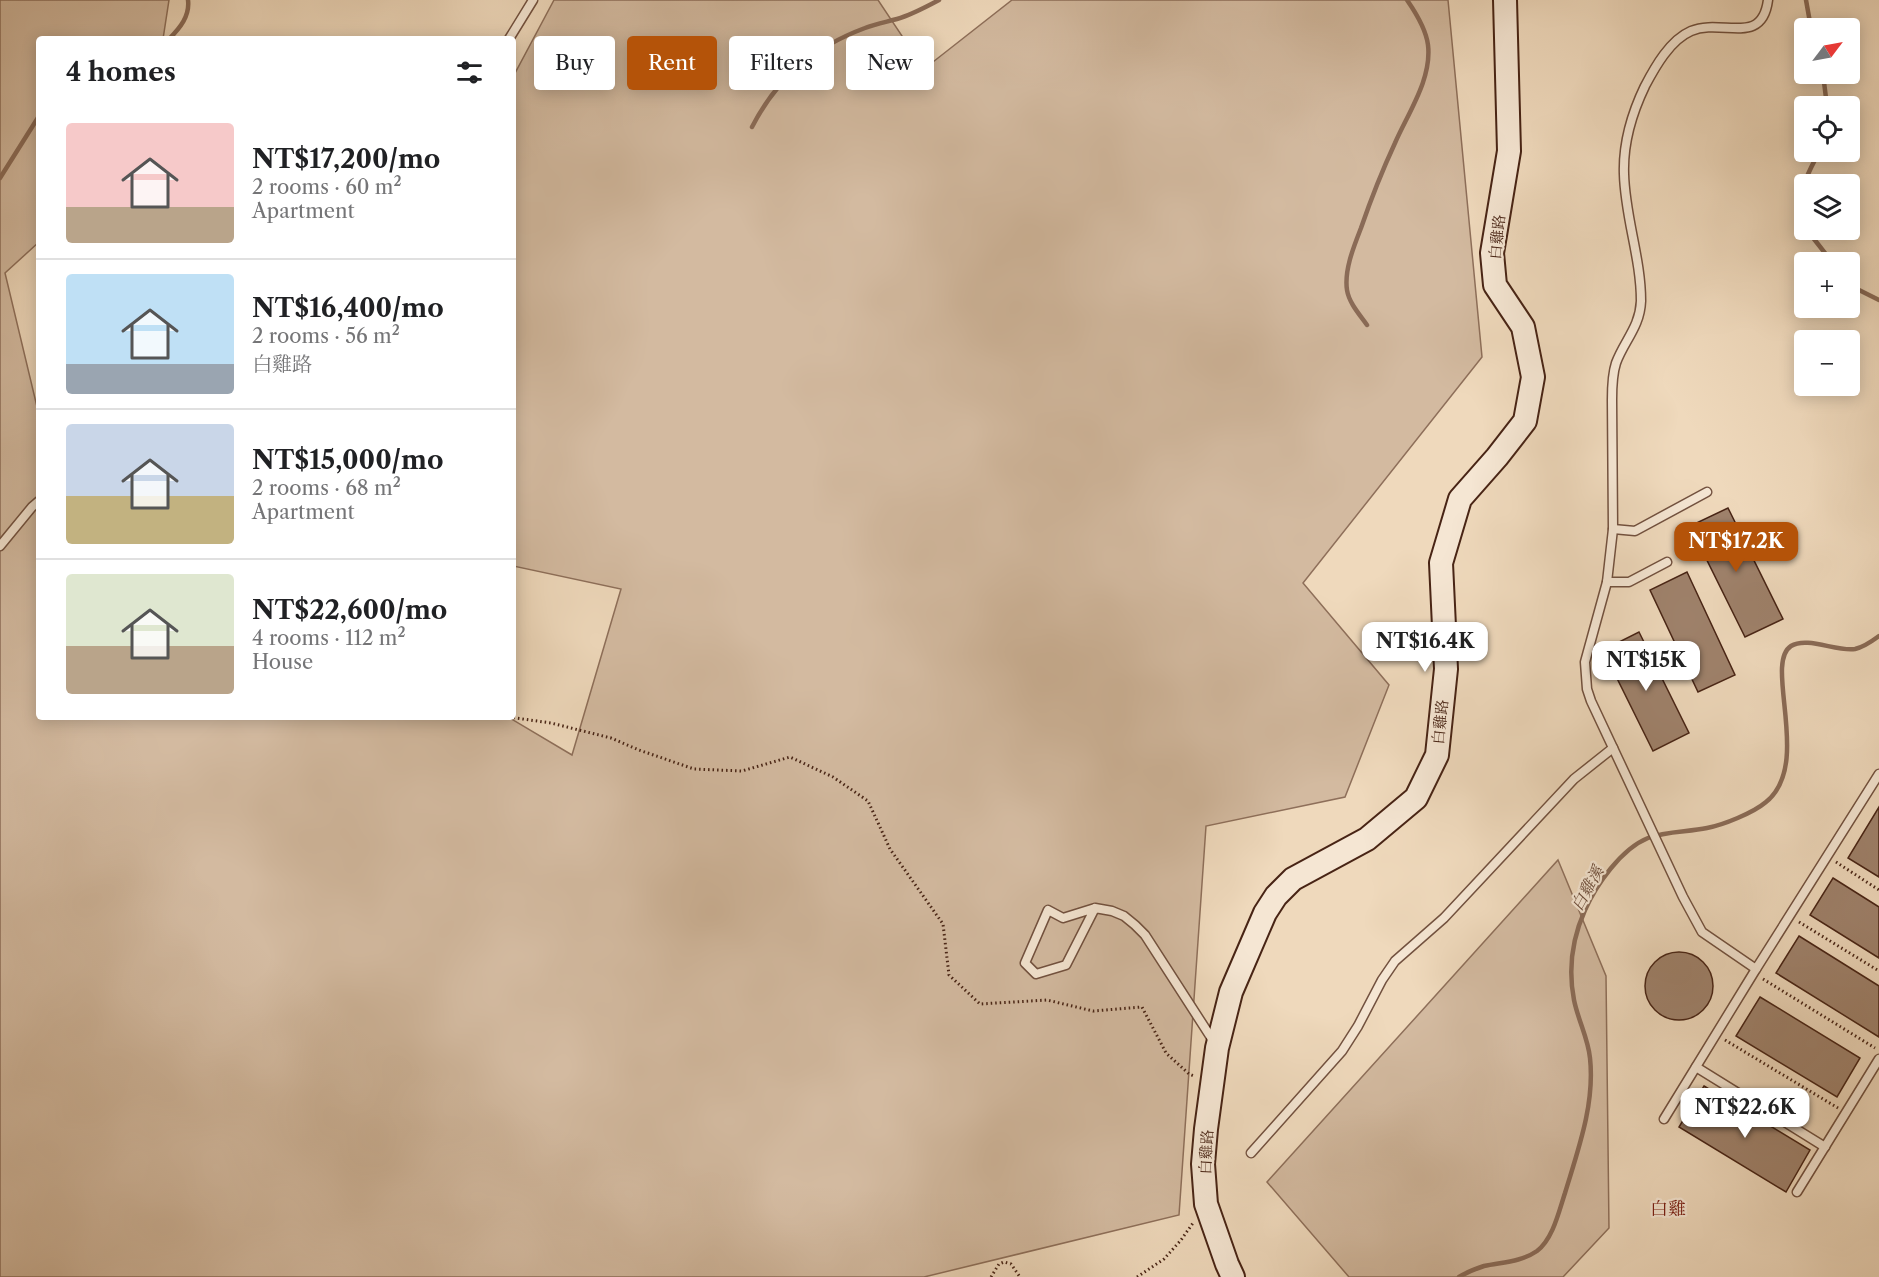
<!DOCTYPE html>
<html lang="en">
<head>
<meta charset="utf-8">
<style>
  body { margin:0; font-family:"Libre Caslon Text","Noto Serif TC",serif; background:#f2f2f2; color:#202124; height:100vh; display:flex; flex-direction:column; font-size:22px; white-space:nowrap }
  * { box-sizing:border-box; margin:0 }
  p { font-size:20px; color:#757577 }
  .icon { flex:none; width:33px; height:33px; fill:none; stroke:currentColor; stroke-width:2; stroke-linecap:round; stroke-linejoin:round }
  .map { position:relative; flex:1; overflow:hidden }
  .side { position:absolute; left:36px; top:36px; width:480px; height:684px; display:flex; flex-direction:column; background:#fff; border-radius:6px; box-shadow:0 3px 15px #0003 }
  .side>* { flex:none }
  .hud { position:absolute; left:534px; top:36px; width:570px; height:54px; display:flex; gap:12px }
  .needle { width:39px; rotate:58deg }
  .controls { position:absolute; left:1794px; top:18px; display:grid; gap:12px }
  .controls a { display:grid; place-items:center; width:66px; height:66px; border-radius:6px; background:#fff; box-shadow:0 3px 15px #0003; font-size:30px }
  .price { position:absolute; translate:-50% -51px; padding:0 14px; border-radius:12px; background:#fff; color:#222; font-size:20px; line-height:39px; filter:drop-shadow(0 2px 3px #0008) }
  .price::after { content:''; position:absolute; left:50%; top:36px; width:18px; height:14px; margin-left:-9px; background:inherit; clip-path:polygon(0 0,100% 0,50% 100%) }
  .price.active { background:#b45309; color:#fff }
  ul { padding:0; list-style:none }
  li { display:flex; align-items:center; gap:18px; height:150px; padding:0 30px }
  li+li { border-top:2px solid #e0e0e0 }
  li span { display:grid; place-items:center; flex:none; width:168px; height:120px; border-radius:6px; color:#555 }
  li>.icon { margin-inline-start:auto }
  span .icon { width:72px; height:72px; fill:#fffc; stroke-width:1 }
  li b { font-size:26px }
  h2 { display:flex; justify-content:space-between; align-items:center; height:72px; padding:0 30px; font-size:26px }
  .tag { padding:0 21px; border-radius:6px; background:#fff; box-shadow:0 3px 15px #0003; font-size:21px; line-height:54px }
  .tag.active { background:#b45309; color:#fff }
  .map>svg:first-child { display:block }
</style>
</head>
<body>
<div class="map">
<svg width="1879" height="1277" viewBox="0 0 1879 1277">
  <rect width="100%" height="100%" fill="#efd9bc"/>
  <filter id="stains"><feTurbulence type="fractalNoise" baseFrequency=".00333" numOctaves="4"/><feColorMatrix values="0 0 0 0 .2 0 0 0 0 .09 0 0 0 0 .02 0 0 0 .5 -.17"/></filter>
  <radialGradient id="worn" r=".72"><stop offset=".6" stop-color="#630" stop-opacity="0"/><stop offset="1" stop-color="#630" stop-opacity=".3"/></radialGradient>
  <g fill="#d3baa0" stroke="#8e6f5a" stroke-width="1.5">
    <path d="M0,0H169L163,39H39V242L5,273L39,415V717H508L572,755L621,589L513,566V77L554,0H878L924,69L1012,0H1448L1482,357L1303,583L1389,685L1345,797L1206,826L1179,1215L924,1277H0Z"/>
    <path d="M1558,860L1606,976L1609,1228L1563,1277H1349L1267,1182Z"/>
  </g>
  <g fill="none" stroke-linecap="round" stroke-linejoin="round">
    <g stroke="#8a6b57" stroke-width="4.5">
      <path d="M1806,0L1811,28"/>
      <path d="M169,39C180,28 190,16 188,0"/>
      <path d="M1823,74L1827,106"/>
      <path d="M752,127C777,78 814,47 865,28C875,24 886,22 897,19C911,15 926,7 939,0"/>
      <path d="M0,178L39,116"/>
      <path d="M1804,211C1797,190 1810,170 1819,152"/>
      <path d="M1811,230L1814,239L1832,262"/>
      <path d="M1850,282L1857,289L1879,300"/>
      <path d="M1367,325C1360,315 1349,303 1347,290C1344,270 1354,246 1361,228C1371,199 1382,171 1395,143C1408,113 1432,79 1428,45C1426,29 1416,13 1407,0"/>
      <path d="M1459,1277C1467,1272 1475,1269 1484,1266C1503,1262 1521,1262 1537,1251C1553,1239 1559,1211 1565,1193C1578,1150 1595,1104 1590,1058C1588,1038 1578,1020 1574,1000C1568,969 1572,939 1585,910C1596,885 1621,849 1648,838C1666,831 1688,832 1707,828C1723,825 1753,813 1766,802C1813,764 1763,664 1791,646C1807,636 1837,652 1855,649C1864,647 1871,642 1879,636"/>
    </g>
  </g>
  <g fill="#9f826c" stroke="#482415" stroke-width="1.5">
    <path d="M1728,508L1783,619L1745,637L1690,526Z"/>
    <path d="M1687,572L1735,675L1698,692L1650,590Z"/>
    <path d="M1639,632L1689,733L1653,751L1603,650Z"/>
    <path d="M1879,807V877L1848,858Z"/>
    <path d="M1833,878L1879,907V958L1810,915Z"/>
    <path d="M1799,936L1879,986V1037L1776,973Z"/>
    <circle cx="1679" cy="986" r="34"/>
    <path d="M1760,997L1860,1058L1837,1097L1736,1036Z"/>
    <path d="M1704,1086L1810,1150L1786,1192L1679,1127Z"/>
  </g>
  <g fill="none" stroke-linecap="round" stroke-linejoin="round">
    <defs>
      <g id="lane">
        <path d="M1768,0C1762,47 1722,18 1691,31C1670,40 1655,67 1645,86C1632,113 1623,145 1624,174C1625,217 1641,258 1641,301C1640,327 1624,341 1616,363C1612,375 1612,388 1612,400L1613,529L1607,582L1585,662L1587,689L1591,701L1683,897L1702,932L1756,969L1879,774"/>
        <path d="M509,39L533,0"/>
        <path d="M1613,529L1635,531L1707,492"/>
        <path d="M0,546L32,507L39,501"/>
        <path d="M1607,582H1629L1667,562"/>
        <path d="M1095,908L1066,965L1036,974L1025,963L1048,910L1063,918L1095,908L1112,911L1124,916L1135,925L1145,935L1214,1042"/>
        <path d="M1696,1067L1825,1147"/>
        <path d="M1664,1119L1756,969"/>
        <path d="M1251,1153L1342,1051L1358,1026L1382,980L1395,961L1444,918L1574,779L1613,748"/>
        <path d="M1797,1192L1879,1059"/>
      </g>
      <path id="secondary" d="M1233,1277L1227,1264L1206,1204L1203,1164L1206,1129L1217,1048L1231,992L1265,913L1276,896L1293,879L1367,839L1416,798L1437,755L1446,669L1441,563L1460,499L1497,457L1525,421L1533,377L1523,327L1495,285L1492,253L1509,151L1505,0"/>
    </defs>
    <use href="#lane" stroke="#72513f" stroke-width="11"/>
    <use href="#secondary" stroke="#482415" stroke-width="26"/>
    <g stroke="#482415" stroke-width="3" stroke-dasharray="1.5 3" stroke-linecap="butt">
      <path d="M509,717L551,723L611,738L639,750L694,769L742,771L790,757L833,777L868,801L890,849L943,924L949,975L980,1004L1047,1000L1093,1011L1142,1007L1166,1053L1189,1074L1194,1076"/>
      <path d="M1836,862L1879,890"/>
      <path d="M1799,922L1879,971"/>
      <path d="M1763,979L1875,1048"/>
      <path d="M1725,1040L1838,1108"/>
      <path d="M991,1277L999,1264L1004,1262L1011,1264L1020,1277"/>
      <path d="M1137,1277L1164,1259L1181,1240L1193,1223"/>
    </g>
    <use href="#lane" stroke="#f5e6d3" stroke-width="8"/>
    <use href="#secondary" stroke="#f5e6d3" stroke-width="22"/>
  </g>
  <g text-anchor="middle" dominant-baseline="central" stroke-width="4.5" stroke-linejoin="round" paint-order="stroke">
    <g font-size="15" fill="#482415" stroke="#f5e6d3">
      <text transform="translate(1497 237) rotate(-84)">白雞路</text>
      <text transform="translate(1440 722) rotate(-84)">白雞路</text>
      <text transform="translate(1206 1152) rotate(-87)">白雞路</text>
    </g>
    <g font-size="16" font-style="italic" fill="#694836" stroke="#f5e6d3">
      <text transform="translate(1587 888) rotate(-61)">白雞溪</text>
    </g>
    <g font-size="18" fill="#7a1f14" stroke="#f5e6d3">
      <text x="1668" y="1209">白雞</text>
    </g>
  </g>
  <rect width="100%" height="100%" filter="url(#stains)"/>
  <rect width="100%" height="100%" fill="url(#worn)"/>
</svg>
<div class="controls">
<a><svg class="needle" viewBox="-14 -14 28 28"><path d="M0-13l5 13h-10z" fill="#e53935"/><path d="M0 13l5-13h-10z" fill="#757577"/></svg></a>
<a><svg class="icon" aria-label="locate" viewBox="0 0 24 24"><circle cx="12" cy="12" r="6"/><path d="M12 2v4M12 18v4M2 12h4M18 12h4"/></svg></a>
<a><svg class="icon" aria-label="layers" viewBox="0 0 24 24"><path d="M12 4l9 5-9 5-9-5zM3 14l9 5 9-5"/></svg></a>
<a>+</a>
<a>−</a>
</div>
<b class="price active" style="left:1736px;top:573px">NT$17.2K</b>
<b class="price" style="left:1425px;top:673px">NT$16.4K</b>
<b class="price" style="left:1646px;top:692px">NT$15K</b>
<b class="price" style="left:1745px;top:1139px">NT$22.6K</b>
<div class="hud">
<a class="tag">Buy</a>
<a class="tag active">Rent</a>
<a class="tag">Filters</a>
<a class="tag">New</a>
</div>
<section class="side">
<h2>4 homes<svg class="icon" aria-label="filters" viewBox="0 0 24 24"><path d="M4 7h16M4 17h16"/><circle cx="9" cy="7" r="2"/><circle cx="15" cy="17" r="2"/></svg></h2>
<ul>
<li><span style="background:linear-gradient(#f6c9c9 70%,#b9a48a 0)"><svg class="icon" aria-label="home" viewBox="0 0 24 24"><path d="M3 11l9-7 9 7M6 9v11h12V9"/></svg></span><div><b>NT$17,200/mo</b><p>2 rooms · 60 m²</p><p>Apartment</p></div></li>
<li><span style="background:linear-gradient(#bfe0f5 75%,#9aa5b1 0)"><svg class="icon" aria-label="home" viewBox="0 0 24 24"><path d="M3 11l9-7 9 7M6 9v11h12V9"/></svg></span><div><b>NT$16,400/mo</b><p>2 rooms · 56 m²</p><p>白雞路</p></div></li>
<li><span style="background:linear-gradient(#c9d6e8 60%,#c2b280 0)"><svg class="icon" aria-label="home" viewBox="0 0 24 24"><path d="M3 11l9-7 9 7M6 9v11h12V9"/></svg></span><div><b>NT$15,000/mo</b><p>2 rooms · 68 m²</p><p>Apartment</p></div></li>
<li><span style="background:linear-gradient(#dfe7d0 60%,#b9a48a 0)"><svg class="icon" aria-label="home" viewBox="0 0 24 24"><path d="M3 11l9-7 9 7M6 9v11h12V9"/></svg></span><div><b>NT$22,600/mo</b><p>4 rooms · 112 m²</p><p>House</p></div></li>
</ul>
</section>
</div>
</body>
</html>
